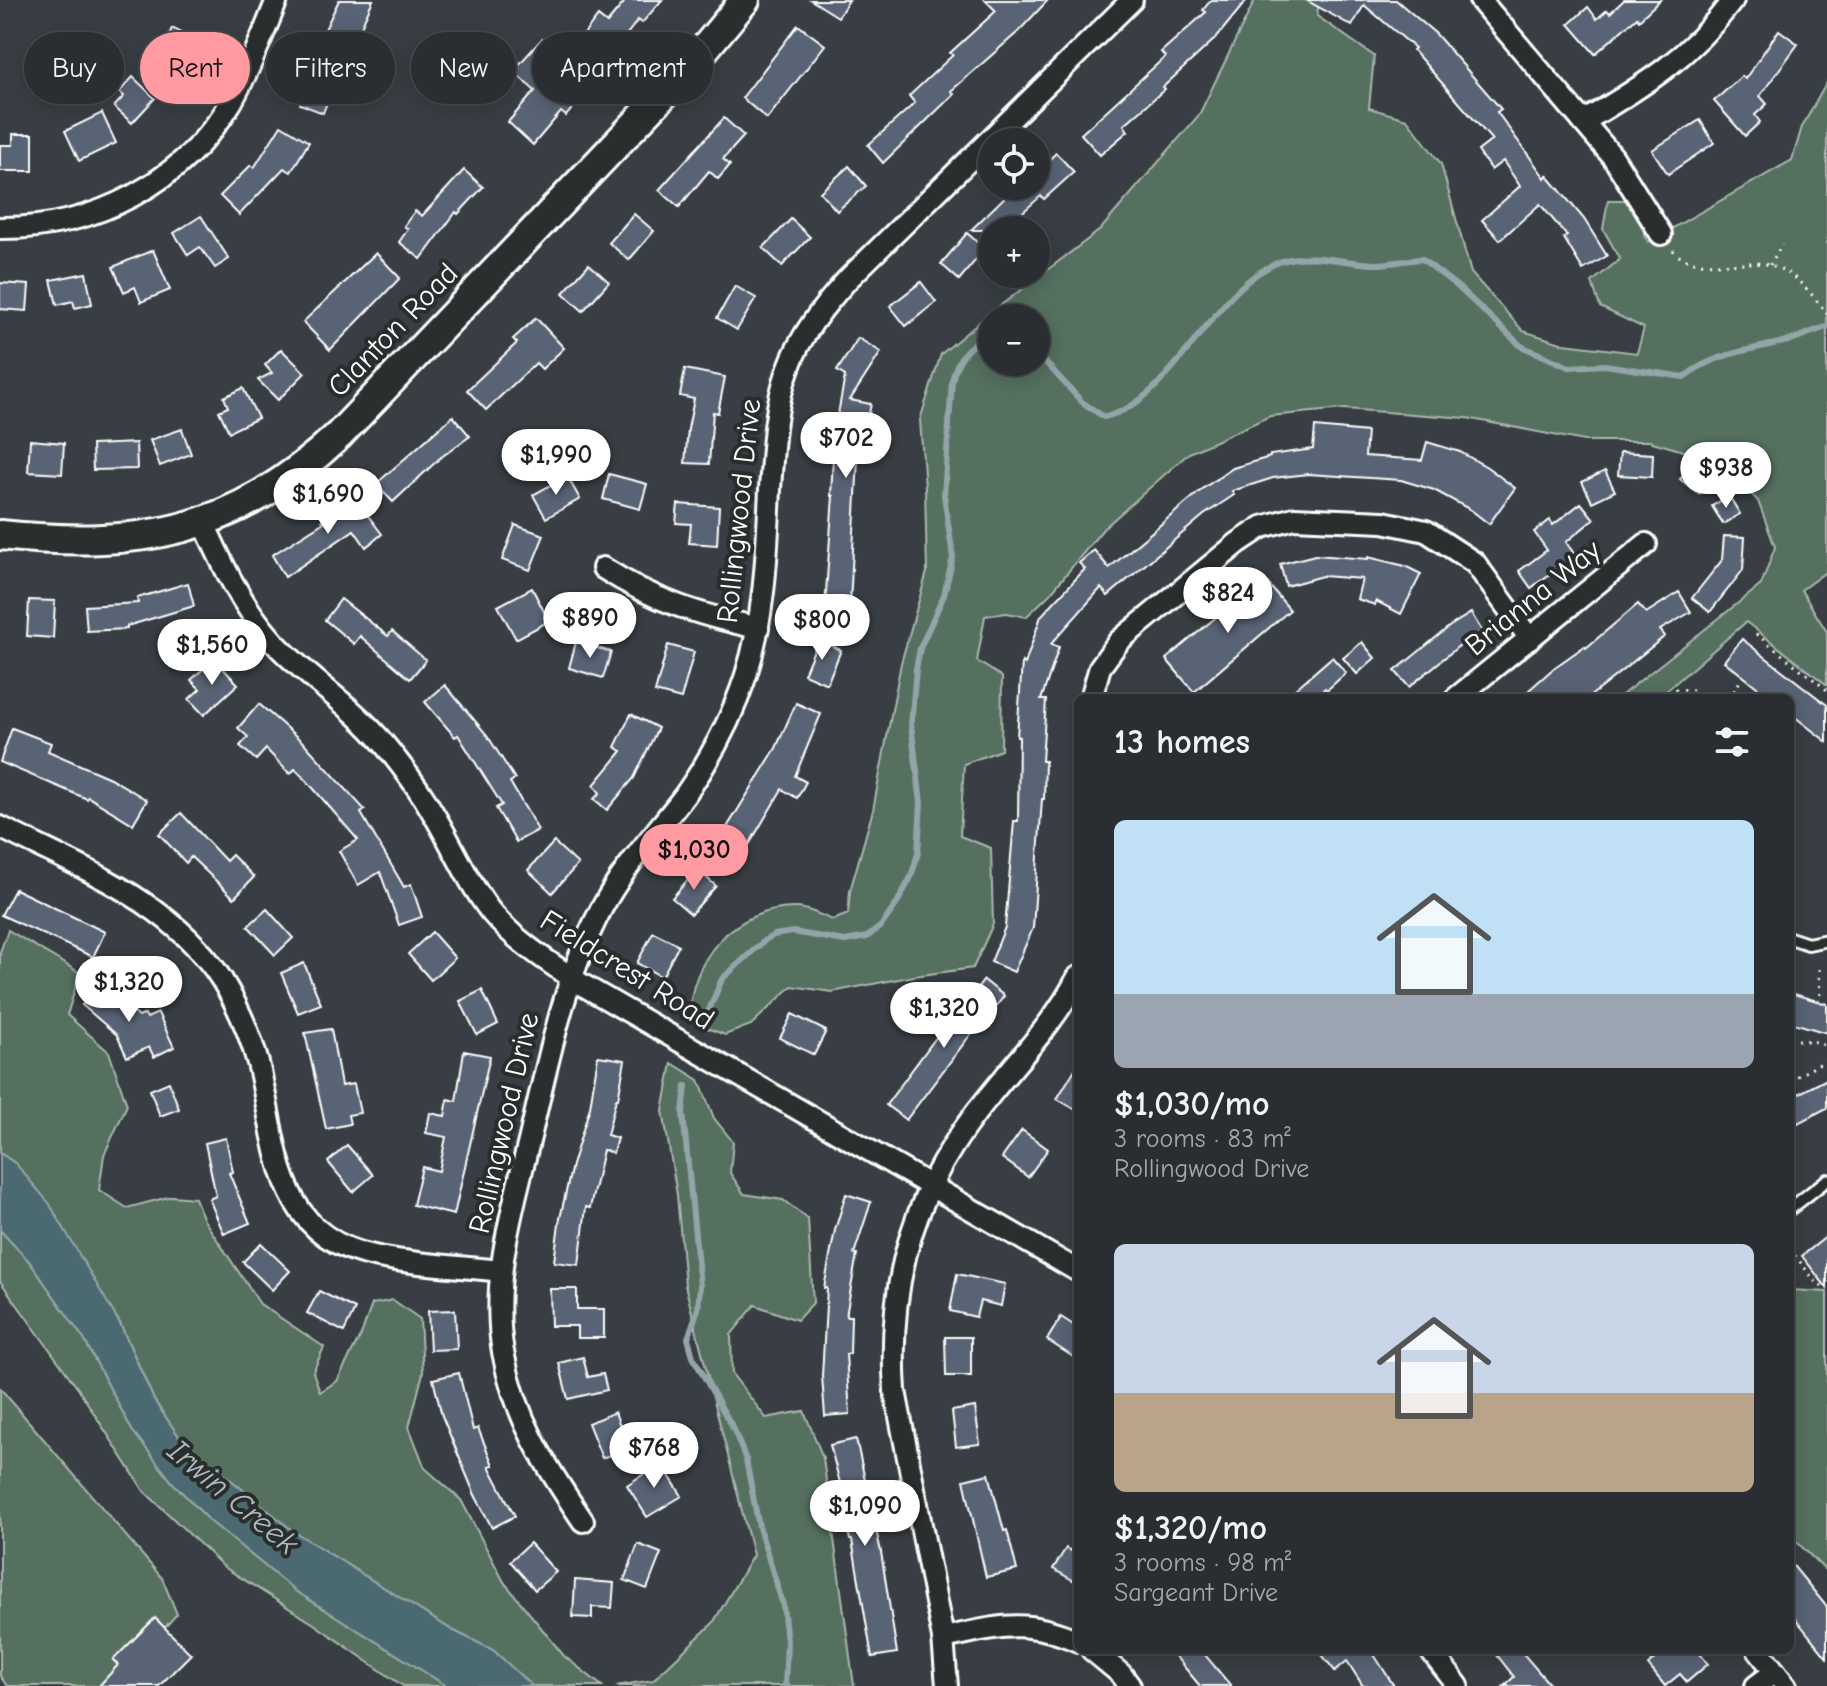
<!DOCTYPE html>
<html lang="en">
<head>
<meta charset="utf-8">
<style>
  body { margin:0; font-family:"Comic Neue",sans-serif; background:#363a3e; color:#f1f3f6; height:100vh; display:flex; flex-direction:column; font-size:30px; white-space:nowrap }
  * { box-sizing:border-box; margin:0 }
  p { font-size:26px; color:#a5a8ac }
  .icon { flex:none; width:44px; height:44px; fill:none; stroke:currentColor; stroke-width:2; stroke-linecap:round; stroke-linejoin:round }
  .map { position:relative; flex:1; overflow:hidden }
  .sheet { position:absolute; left:1074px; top:694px; width:720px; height:960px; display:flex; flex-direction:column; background:#2a2e32; border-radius:12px; box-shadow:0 4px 20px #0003,0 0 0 2px #464a4d }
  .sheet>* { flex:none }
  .guide { position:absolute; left:24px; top:32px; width:760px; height:72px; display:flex; gap:16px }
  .tools { position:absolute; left:978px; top:128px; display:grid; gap:16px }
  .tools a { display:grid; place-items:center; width:72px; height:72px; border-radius:50%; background:#2a2e32; box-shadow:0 4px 20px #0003,0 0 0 2px #464a4d; font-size:40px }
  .price { position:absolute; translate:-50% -68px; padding:0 18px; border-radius:28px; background:#fff; color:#222; font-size:26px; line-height:52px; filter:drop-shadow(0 2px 4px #0008) }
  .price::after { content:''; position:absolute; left:50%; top:48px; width:24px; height:18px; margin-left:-12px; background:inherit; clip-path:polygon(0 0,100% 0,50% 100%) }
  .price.current { background:#ff9aa2; color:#111 }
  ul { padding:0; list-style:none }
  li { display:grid; align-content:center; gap:16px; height:424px; padding:0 40px }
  li span { display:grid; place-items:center; height:248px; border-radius:12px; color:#555 }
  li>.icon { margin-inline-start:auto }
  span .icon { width:144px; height:144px; fill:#fffc; stroke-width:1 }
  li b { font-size:34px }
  h2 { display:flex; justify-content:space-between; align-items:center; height:96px; padding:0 40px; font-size:34px }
  .chip { padding:0 28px; border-radius:36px; background:#2a2e32; box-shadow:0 4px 20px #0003,0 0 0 2px #464a4d; font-size:28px; line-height:72px }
  .chip.current { background:#ff9aa2; color:#111 }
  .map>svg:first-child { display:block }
</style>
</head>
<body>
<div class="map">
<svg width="1827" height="1686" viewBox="0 0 1827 1686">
  <rect width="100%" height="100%" fill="#383e43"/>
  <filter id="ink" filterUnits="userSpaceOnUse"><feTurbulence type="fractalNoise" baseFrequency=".0125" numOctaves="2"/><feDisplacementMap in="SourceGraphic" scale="16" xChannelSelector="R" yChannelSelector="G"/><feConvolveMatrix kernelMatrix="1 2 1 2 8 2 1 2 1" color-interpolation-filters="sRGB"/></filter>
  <g filter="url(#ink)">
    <g fill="#55705f" stroke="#aab8af" stroke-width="2" fill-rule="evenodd">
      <path d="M1255,0H1319L1317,16L1374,56L1369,108L1407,119L1441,164L1471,273L1523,331L1564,344L1637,353L1644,328L1600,307L1592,282L1620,259L1603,229L1608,200H1631L1648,242L1792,160L1802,127L1827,82V571L1801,590L1827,632V685L1746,622L1658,698H1618L1761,585L1775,547L1758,501L1718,461L1649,441H1584L1467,418L1344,409L1270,416L1189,453L1103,529L1050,594L1026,617L1007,613L985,616L977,661L1002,677L1001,750L964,764L960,836L991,848L993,924L973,968L914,976L832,992L792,986L751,1025L725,1035L689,1021C689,959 734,907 797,908C808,908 822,916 833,920L848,914L850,891L873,810L901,663L927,572L925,488L920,420L941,354L984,318L1100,230L1199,115ZM992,318H1036V362H992Z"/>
      <path d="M8,930L80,973L67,1015L109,1052L127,1105L104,1155L99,1190L127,1208L172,1196L195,1198L204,1220L260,1304L324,1347L313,1372L320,1392L337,1381L361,1335L372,1304L393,1300L420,1319L423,1373L409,1427L425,1468L461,1500L504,1582L564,1656L602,1686H532L493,1650L452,1630L293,1531L180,1438L154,1400L120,1323L16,1164L0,1153V952Z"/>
      <path d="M672,1063L699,1080L714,1118L733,1142L730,1173L744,1194L783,1200L808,1219L813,1303L797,1320L755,1305L731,1335L732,1374L766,1418L804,1411L823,1458L854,1686H616L653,1680L713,1623L753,1555L685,1285L677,1195L663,1111Z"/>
      <path d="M0,1230L29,1261L84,1339L132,1430L173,1483L210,1521L294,1590L447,1686H403L314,1624L224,1567L144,1491L79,1390L0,1281Z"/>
      <path d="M1790,1290L1827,1292V1572L1790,1535Z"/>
      <path d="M0,1388L162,1578L177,1614L112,1686H7L0,1676Z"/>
    </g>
    <path fill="#4c696f" stroke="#94a5a9" stroke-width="2" d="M0,1153L16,1164L49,1203L120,1324L154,1400L180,1438L293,1531L452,1630L493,1650L532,1686H447L294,1590L210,1521L173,1483L132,1430L84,1339L29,1261L0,1230Z"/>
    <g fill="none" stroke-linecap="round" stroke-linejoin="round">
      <g stroke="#94a5a9" stroke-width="6">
        <path d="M1036,352L1082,402L1104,417C1175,403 1211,285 1282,261C1311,252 1344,263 1374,264C1389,264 1406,260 1422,259L1458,287L1521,346L1569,367L1605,365L1684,377C1716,352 1753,350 1791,340C1803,336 1815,330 1827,327"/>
        <path d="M707,1015L722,979L765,940L774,935L793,932L845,941L867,937L881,926L896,905L911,877L918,853L921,802L911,725L916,669L920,648L944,595L953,557L944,495L952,381C956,361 970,338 992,338"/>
        <path d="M686,1086L683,1113L700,1286L698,1309L688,1338L693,1357L734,1430L746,1460L759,1527L783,1605L787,1642L785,1686"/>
      </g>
    </g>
    <g fill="#596475" stroke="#fff" stroke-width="2">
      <path d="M339,0H373L348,56L345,55L323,113L300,104L322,43L319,42Z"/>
      <path d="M626,0H662L642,23L638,20L590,82L593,84L566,116L561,112L533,145L508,122L535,91L513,71L542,39L565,59L598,16L607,23Z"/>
      <path d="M811,0H849L838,17Z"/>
      <path d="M985,0H1048L1018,32L951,91L954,94L883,163L868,145L915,103L909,96L953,55L950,53L996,11Z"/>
      <path d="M1211,0H1247L1216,38L1163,87L1165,89L1124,125L1128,131L1100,155L1081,134L1165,57L1161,52L1206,12L1203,10Z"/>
      <path d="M1306,0H1396L1436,34L1501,109L1497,112L1545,178L1547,175L1584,219L1607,256L1583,270L1564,238L1567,236L1540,204L1500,240L1482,220L1520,186L1503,161L1491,170L1478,151L1492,140L1413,50L1415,48L1364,5L1352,26Z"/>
      <path d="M1624,0H1660L1639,20L1637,17L1595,54L1569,24L1588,7L1597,19L1607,10L1610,13Z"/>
      <path d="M798,25L825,45L767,119L742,98Z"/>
      <path d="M172,28L200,41L187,72L165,63L170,49L164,47Z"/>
      <path d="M1779,30L1798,44L1760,96L1767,104L1755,115L1760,122L1745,136L1714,101L1742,76L1745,79Z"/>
      <path d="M133,77L155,98L132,123L114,107L124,96L119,92Z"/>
      <path d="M102,113L116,143L79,161L65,131Z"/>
      <path d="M724,118L744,136L723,159L730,165L718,179L709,171L679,207L659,190Z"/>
      <path d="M1700,120L1714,143L1668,174L1652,150Z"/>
      <path d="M281,125L309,142L291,172L284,168L239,215L220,196L251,165L254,168Z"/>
      <path d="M13,134H33V171H0V145H13Z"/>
      <path d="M1056,153L1074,172L1044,199L1041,196L1016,218L1027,230H971L1016,186H1036V172Z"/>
      <path d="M849,166L866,186L837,211L820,192Z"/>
      <path d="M464,170L483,187L458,214L456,212L421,259L399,242L408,229L404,226L415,211L422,216Z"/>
      <path d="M634,214L654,231L629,260L609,243Z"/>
      <path d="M201,216L229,259L215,268L200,247L188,255L174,233Z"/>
      <path d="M791,219L810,237L782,266L763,248Z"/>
      <path d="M967,233L985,249L959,280L941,264Z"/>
      <path d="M153,250L170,290L141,302L135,287L124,292L113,267Z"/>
      <path d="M376,253L400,278L330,350L303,322Z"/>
      <path d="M589,264L609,282L583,311L563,293Z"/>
      <path d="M86,273L92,304L75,308L73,301L57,305L51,280Z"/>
      <path d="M921,282L936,302L906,326L890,306Z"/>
      <path d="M0,283L29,285L27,311L0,309Z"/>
      <path d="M735,286L756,298L737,330L717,318Z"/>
      <path d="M536,318L564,348L542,369L536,363L486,410L467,390L517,343L513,339Z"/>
      <path d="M858,338L881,352L850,400L871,404L863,442L859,441L849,622L824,620L833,496H831L834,436L845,376L837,371Z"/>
      <path d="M281,349L305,373L278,400L258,380L272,373L265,365Z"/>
      <path d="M685,369L725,377L718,413L713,412L709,464L685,463L688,429L694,399L680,396Z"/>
      <path d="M243,388L258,418L229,432L219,411L228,407L224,397Z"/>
      <path d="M453,416L470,436L440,458L393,502L376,484Z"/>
      <path d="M1315,427L1367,432L1365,456L1422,460L1427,442L1460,452L1487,467L1515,488L1489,524L1471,510L1434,490L1401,480L1308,474L1273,478L1232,491L1234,495L1204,515L1108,596L1101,588L1051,644L1059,647L1041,700H1046L1042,761H1045L1044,799H1042L1033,928L1014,972L991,962L1005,927L1014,821H1018L1019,737H1017L1022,662L1025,664L1041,616L1085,569L1079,563L1094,550L1109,568L1205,487L1233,468L1270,457V455L1313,449Z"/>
      <path d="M182,429L191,454L160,466L150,440Z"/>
      <path d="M30,440L64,443L62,474L28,472Z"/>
      <path d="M136,443L137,469L93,470L92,445Z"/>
      <path d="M1620,452L1653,454L1652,477L1618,475Z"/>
      <path d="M1693,462L1713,478L1699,494L1680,479Z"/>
      <path d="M1605,471L1615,491L1592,502L1582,482Z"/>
      <path d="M609,474L647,484L640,509L603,499Z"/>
      <path d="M567,476L580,499L546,518L533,495Z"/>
      <path d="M353,496L382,534L366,547L354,530L285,577L272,555L324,522L322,520Z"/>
      <path d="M1729,496L1740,514L1723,524L1712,506Z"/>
      <path d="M1581,503L1594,519L1566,542L1575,555L1531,588L1519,571L1547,550L1534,532L1550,520L1553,525Z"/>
      <path d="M678,504L719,507L717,545L689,543L691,524L676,523Z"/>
      <path d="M515,525L544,535L530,570L502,560Z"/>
      <path d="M1724,536L1745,537L1743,570L1710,612L1692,598L1722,560Z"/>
      <path d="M1315,555L1368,559V557L1405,566L1421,574L1401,614L1376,601L1375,605L1357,599L1362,579L1322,576L1286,586L1280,564Z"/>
      <path d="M1263,578L1290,610L1194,692L1166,659Z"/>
      <path d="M188,583L194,606L127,626V629L87,631L85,606L138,603L137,598Z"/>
      <path d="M532,588L549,621L516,639L498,606Z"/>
      <path d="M1679,592L1691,612L1660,630L1665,636L1588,698H1520L1555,667L1585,646L1586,648L1638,604L1646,613Z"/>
      <path d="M341,599L388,636L392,631L426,660L410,679L360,636L354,644L325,620Z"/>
      <path d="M29,600L55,601L53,638L27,636Z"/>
      <path d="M1471,613L1482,631L1460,645L1409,687L1395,671L1450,626Z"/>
      <path d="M1742,639L1827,705V742L1790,713V698H1771L1724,661Z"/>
      <path d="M818,640L841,650L827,684L804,674Z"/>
      <path d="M576,642L611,652L603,678L569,668Z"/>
      <path d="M1362,642L1375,658L1357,674L1343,658Z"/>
      <path d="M668,645L694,652L681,699L655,692Z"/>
      <path d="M1332,657L1346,673L1327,690L1325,688L1315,698H1285Z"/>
      <path d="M214,659L238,684L204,715L189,699L200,689L191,680Z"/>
      <path d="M445,685L487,735L515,779L510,782L538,830L516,842L496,808L502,805L458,735L455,737L425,702Z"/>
      <path d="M796,703L821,714L795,776L806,782L797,798L782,789L737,865L713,850L776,748Z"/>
      <path d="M259,704L305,744L365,810L361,813L404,887L411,884L422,917L399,925L380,872L358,885L339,851L358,840L307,781L295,769L290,774L266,749L256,760L240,746L248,737L238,728Z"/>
      <path d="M631,714L658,728L634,778L607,810L594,799L600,793L594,785L622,751L615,747Z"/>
      <path d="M12,728L51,743L48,751L110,778L147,800L133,824L88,797L87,799L0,762Z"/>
      <path d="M181,813L226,861L232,855L254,877L234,898L191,857L186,863L159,834Z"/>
      <path d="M554,842L578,864L552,893L528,870Z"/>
      <path d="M697,869L716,886L691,914L672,898Z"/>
      <path d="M15,889L105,932L93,957L1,915Z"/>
      <path d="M267,909L293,938L275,955L248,926Z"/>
      <path d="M432,932L455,958L431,980L408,954Z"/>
      <path d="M653,932L679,945L662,977L637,963Z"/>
      <path d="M304,963L321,1004L298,1013L281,973Z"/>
      <path d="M984,980L1004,996L980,1028L977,1026L906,1120L886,1105L943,1028L945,1030Z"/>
      <path d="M101,984L139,1017L145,1014L147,1018L158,1013L174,1047L154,1057L149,1047L127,1057L117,1035L82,1005Z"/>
      <path d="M482,990L498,1024L477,1035L460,1001Z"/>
      <path d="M1794,994L1827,1004V1033L1790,1022V1008Z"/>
      <path d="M792,1014L826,1031L814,1055L780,1038Z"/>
      <path d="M331,1029L341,1086L354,1084L360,1113L348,1115L350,1124L326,1129L305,1033Z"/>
      <path d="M464,1051L490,1056L454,1215L413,1205L422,1167L439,1171L446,1137L426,1133L430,1113L445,1116L448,1099L456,1101Z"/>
      <path d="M598,1056L625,1060L618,1099H616L607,1135L617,1138L613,1153L603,1150L590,1208L586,1207L579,1265L554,1262L559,1223L572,1165L590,1107Z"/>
      <path d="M1078,1064V1111L1057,1099Z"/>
      <path d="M1827,1079V1108L1790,1127V1098Z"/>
      <path d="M169,1082L179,1109L160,1116L150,1090Z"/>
      <path d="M1022,1130L1048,1149L1028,1177L1002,1158Z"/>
      <path d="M226,1138L233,1172L229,1173L250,1223L224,1234L209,1199L216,1196L205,1143Z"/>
      <path d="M347,1145L373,1175L353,1192L328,1162Z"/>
      <path d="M846,1194L871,1202L854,1254H857L846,1316H851L850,1354H846L850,1414L825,1416L822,1376L827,1288H824L835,1230Z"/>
      <path d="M1827,1236V1288L1802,1256Z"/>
      <path d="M261,1243L290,1271L272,1290L243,1262Z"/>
      <path d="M957,1274L1005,1284L1001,1306L980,1301L976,1317L950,1311Z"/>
      <path d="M550,1289H577V1309H604V1338H577V1326H551Z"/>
      <path d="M319,1291L355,1309L344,1332L307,1313Z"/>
      <path d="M455,1310L457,1349L430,1350L428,1311Z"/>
      <path d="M1061,1317L1078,1328V1360L1047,1340Z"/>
      <path d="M945,1337H971V1376H946Z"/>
      <path d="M583,1357L588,1377L603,1374L607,1390L568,1399L559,1363Z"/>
      <path d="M459,1373L473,1430L478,1428L493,1465L489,1466L515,1516L492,1528L474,1493L442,1416L433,1379Z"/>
      <path d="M975,1407L980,1444L956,1447L952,1411Z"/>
      <path d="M615,1412L628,1448L602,1458L588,1423Z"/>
      <path d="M856,1439L881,1552L897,1653L872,1657L852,1540H850L841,1503L845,1502L830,1445Z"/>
      <path d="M661,1463L682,1496L647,1517L627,1485Z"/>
      <path d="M989,1474L1004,1531L1007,1530L1017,1570L986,1577L964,1480Z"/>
      <path d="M530,1543L556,1572L535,1590L510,1561Z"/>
      <path d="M638,1544L661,1553L647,1589L624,1580Z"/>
      <path d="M1066,1548L1078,1555V1583L1053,1569Z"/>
      <path d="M1790,1562L1827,1607V1658L1790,1612Z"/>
      <path d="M575,1580L614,1583L612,1608L592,1607V1618L573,1617Z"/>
      <path d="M155,1618L191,1654L159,1686H99L118,1665L113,1660Z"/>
      <path d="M1170,1650H1201L1231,1686H1200Z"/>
      <path d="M1318,1650H1371L1394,1686H1363L1347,1661L1335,1671Z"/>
      <path d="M1493,1650H1520L1551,1686H1504L1514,1677Z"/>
      <path d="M1665,1650H1697L1708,1664L1687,1682L1680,1674L1665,1686L1648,1665Z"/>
    </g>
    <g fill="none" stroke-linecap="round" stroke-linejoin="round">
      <defs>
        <g id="lane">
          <path d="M1790,938L1808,944L1827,940"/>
          <path d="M1790,1209L1827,1180"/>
        </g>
        <g id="street">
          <path d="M1480,0L1613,157L1661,234"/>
          <path d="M1583,122C1645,85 1689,58 1733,0"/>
          <path d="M0,228C94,229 183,183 232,101C250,69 263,34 277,0"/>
          <path d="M203,521C222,564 241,605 273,641C307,678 352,705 384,744C402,766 419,788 433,813C453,846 467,881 491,912C516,942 549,962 581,984L1078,1271"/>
          <path d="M603,568C654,601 700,615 758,628"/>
          <path d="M1091,698L1100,667L1119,641L1238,543L1262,527L1294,518L1383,522L1426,531L1475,563L1530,639"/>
          <path d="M1456,698L1646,544"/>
          <path d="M0,827C80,868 172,901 222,980C238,1006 250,1034 258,1063C278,1142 272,1235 374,1256C415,1265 459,1266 501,1271"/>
          <path d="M583,1521C546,1466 515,1419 503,1352C490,1278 514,1205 531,1133C550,1053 566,969 608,897C630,860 659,829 685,795C711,758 732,718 746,675C765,615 767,552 770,489C773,448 774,409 788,370C800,335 823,307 847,280L1132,0"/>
          <path d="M943,1638C998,1627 1023,1617 1078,1641"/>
          <path d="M1092,1650L1121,1674L1130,1686"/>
          <path d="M1430,1650L1458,1686"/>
          <path d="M1758,1650L1786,1686"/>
          <path d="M947,1686L943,1638L895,1391C887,1275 916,1184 990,1095C1021,1056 1055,1022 1078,977"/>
          <path d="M1756,1686L1775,1672"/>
        </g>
        <path id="secondary" d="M0,535C141,549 233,534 339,435L687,70L745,0"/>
      </defs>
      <use href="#lane" stroke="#fff" stroke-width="16"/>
      <use href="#street" stroke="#fff" stroke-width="26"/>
      <use href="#secondary" stroke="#fff" stroke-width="34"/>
      <g stroke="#fff" stroke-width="3" stroke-dasharray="2 6" stroke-linecap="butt">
        <path d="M1673,250C1690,274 1744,258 1770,265C1795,272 1813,295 1827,314"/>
        <path d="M1770,265L1782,244"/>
        <path d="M1756,634L1827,690"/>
        <path d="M1662,698L1675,689L1694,690L1701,698"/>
        <path d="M1730,698L1742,678"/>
        <path d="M1819,969L1820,1002"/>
        <path d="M1790,1039L1816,1042L1827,1046"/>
        <path d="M1790,1080L1827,1060"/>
        <path d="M1790,1249L1818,1285L1827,1287"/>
      </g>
      <use href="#lane" stroke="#2a2d2e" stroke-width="10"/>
      <use href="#street" stroke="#2a2d2e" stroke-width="20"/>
      <use href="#secondary" stroke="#2a2d2e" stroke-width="28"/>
    </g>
  </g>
  <g text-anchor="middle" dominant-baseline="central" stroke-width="8" stroke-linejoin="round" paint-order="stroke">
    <g font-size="30" fill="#fff" stroke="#2a2d2e">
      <text transform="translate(393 330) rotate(-46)">Clanton Road</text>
      <text transform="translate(739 511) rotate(-84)">Rollingwood Drive</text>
      <text transform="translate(1533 598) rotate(-39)">Brianna Way</text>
      <text transform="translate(627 970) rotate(32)">Fieldcrest Road</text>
      <text transform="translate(504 1123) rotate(-77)">Rollingwood Drive</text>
    </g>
    <g font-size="32" font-style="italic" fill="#aebcbe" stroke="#2a2d2e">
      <text transform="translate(233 1497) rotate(40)">Irwin Creek</text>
    </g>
  </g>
</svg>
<div class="tools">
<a><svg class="icon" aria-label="locate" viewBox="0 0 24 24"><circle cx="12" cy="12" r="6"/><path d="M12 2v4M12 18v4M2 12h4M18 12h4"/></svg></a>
<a>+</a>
<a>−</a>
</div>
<b class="price" style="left:846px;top:480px">$702</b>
<b class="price" style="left:556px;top:497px">$1,990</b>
<b class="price" style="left:1726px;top:510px">$938</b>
<b class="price" style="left:328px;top:536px">$1,690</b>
<b class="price" style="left:1228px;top:635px">$824</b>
<b class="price" style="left:590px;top:660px">$890</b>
<b class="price" style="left:822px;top:662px">$800</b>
<b class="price" style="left:212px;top:687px">$1,560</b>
<b class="price current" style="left:694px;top:892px">$1,030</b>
<b class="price" style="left:129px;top:1024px">$1,320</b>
<b class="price" style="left:944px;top:1050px">$1,320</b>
<b class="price" style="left:654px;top:1490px">$768</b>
<b class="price" style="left:865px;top:1548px">$1,090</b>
<div class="guide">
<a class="chip">Buy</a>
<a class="chip current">Rent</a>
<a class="chip">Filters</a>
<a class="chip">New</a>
<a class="chip">Apartment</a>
</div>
<section class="sheet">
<h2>13 homes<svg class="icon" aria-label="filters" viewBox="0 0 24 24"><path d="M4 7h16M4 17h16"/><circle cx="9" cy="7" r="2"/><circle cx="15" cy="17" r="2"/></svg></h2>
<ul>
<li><span style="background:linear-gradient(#bfe0f5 70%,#9aa5b1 0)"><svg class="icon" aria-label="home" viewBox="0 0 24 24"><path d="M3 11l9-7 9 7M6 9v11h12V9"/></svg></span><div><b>$1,030/mo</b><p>3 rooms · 83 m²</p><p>Rollingwood Drive</p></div></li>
<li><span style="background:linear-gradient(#c9d6e8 60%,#b9a48a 0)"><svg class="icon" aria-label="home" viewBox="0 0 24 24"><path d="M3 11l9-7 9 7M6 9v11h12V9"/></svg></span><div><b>$1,320/mo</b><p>3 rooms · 98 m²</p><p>Sargeant Drive</p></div></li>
</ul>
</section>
</div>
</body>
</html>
